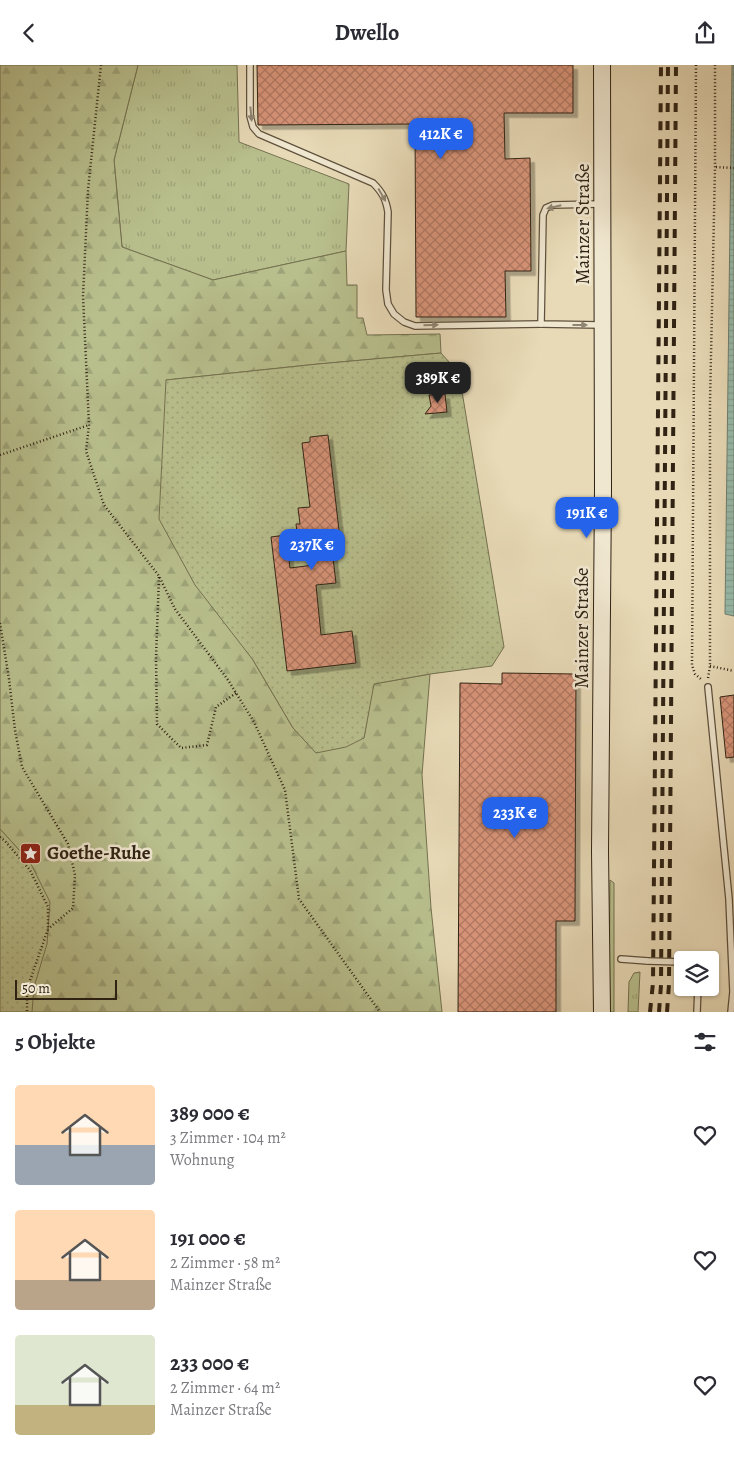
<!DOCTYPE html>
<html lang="de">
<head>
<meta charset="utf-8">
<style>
  body { margin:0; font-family:Alegreya,serif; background:#f2f2f3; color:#2b2b33; height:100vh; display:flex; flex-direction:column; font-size:19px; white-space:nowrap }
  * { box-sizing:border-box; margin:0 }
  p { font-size:16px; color:#7c7c81 }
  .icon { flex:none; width:28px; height:28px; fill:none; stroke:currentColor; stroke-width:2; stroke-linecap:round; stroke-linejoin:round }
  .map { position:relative; height:947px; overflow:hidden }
  .sheet { display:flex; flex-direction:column; background:#fff; flex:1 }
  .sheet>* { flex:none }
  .tools { position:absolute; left:674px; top:886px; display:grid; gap:10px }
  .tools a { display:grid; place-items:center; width:45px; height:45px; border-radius:5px; background:#fff; box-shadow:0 1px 4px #0004; font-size:25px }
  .scale { position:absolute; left:15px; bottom:12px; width:102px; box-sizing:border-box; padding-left:5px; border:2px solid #302314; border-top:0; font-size:14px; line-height:18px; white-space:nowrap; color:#302314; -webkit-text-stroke:4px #f0e7d0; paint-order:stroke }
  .price { position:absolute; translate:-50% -42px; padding:0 11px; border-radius:10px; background:#2563eb; color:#fff; font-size:16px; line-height:32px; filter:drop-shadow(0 1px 2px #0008) }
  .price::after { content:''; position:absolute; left:50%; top:30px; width:15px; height:11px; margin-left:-8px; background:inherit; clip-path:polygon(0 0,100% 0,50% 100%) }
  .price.active { background:#222; color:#fff }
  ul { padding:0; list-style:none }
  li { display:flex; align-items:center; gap:15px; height:125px; padding:0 15px }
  li span { display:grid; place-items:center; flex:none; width:140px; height:100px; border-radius:5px; color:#555 }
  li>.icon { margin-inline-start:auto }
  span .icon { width:60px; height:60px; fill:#fffc; stroke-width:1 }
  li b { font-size:21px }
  h2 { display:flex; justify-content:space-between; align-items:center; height:60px; padding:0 15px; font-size:21px }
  header { display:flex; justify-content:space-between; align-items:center; height:65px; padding:0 15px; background:#fff; font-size:22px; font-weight:600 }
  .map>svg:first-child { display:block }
</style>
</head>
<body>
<header><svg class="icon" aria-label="back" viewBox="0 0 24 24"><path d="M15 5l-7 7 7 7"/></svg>Dwello<svg class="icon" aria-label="share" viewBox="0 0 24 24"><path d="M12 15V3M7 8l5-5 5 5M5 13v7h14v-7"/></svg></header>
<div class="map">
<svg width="734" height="947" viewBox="0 0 734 947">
  <defs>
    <pattern id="grass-tufts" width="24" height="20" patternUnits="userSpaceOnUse" patternTransform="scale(1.25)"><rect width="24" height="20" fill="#b8bf8d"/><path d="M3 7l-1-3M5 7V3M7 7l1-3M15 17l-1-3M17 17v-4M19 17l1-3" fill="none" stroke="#9ea479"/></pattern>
    <pattern id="forest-firs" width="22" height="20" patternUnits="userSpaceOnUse" patternTransform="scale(1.25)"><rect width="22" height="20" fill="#b8bf8d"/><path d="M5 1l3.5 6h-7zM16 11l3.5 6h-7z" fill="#9ea479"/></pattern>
    <pattern id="park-dots" width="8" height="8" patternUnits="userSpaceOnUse" patternTransform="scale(1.25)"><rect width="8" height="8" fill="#b8bf8d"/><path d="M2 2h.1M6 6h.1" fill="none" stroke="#9ea479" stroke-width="1.8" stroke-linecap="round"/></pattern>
    <pattern id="water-rules" width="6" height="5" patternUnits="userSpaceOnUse" patternTransform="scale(1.25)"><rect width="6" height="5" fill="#97bbac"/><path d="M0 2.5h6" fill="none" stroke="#82a093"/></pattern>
    <pattern id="building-cross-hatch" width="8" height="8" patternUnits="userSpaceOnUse" patternTransform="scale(1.25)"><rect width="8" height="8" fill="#d89479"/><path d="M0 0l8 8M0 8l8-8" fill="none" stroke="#b07862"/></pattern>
    <filter id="shadow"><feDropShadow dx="4.5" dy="4.5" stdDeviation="0" flood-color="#0004"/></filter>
  </defs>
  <rect width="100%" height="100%" fill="#e8dab7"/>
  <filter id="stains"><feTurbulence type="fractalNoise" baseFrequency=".004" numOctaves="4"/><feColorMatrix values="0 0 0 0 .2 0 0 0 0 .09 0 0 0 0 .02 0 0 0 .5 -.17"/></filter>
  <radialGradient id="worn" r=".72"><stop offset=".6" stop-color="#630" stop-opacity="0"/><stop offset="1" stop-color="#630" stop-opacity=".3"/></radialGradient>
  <g fill="url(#grass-tufts)" stroke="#747150">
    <path d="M138,0H237L239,77L349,119L346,186L213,215L122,182L114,95Z"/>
    <path d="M610,815L614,818V947H609Z"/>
    <path d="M640,907L638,947H628L629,917L634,908Z"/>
  </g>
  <path fill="url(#forest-firs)" stroke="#747150" d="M0,0H138L114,95L122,182L213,215L346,186L347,220H357V253H363L367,270L440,269L441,288L318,299L166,315L253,595L293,663L364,673L373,619L430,609L422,710L431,843L442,947H31L30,797L0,764Z"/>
  <g fill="url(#park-dots)" stroke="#747150">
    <path d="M441,288L459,308L504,582L492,601L430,609L374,619L364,673L346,682L316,688L293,663L253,595L195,520L159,454L166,315L318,299Z"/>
    <path d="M0,764L30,797L50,837L47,879L34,922L32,947H0Z"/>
  </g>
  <path fill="url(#water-rules)" stroke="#6e7e6f" d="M732,0H734V551L725,549Z"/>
  <g fill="url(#building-cross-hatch)" stroke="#302314" filter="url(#shadow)">
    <path d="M257,0H573V48H504L505,94L530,93L531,206H505L506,252H416L415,59L258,60Z"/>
    <path d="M445,329L447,347L425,349L431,341L429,330Z"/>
    <path d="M328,370L340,474L331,476L336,518L316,520L321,570L352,566L356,598L287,606L271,472L286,470L290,503L314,500L311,474L298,476L296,459H300L298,443L310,442L302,378L310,377V372Z"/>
    <path d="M502,608L576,609L575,856H556V947H458L460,618L502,619Z"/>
    <path d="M734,630V692L726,693L720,632Z"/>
  </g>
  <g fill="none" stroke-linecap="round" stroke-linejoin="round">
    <defs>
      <g id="lane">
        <path d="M250,0V51L253,62L259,69L373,118C382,127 386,134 388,147L386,225L388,239L394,249L404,257L415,261L541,259"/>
        <path d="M600,139L553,140L546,143L543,150L541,259L601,260"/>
        <path d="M708,622L729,834L733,927L731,947"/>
        <path d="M621,894L648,896"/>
        <path d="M697,947L698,922"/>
      </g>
      <path id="secondary" d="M602,947L600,786L603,423L602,0"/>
    </defs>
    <use href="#lane" stroke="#5e513d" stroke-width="8"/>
    <use href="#secondary" stroke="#302314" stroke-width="18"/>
    <g stroke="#302314" stroke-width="2.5" stroke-dasharray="1 2.5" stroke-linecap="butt">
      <path d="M101,0L88,125L83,231L89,360L86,386L104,440L159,511L175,544L228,615L254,657L285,725L299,834L380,947"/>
      <path d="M696,0L692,600L695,609L702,615"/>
      <path d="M716,102L734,103"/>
      <path d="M0,390L89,360"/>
      <path d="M159,512L156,592L157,659L181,683L207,680L216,642L236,628"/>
      <path d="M0,558L9,614L15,665L22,702L68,779L75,810L73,843L48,864"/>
      <path d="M710,601L734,606"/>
      <path d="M708,613L710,601V338L715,102V0"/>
      <path d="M0,772L5,776L30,805L48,842V864L27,924V947"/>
    </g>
    <use href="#lane" stroke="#f0e7d0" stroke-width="5.5"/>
    <use href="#secondary" stroke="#f0e7d0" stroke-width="16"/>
    <g stroke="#302314" stroke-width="4" stroke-dasharray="9 9" stroke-linecap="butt">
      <path d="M650,947L653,918L661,0"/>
      <path d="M659,947L661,920L668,0"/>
      <path d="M667,947L669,919L676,0"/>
    </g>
    <defs>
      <path id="lane-bridge" d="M648,896L682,897"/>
    </defs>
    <use href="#lane-bridge" stroke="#5e513d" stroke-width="8" stroke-linecap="butt"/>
    <use href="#lane-bridge" stroke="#f0e7d0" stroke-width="5.5"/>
  </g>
  <defs><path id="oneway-solid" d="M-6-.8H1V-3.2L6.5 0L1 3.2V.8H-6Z" transform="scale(1.25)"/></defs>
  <g fill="#908572">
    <use href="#oneway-solid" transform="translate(251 49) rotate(85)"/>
    <use href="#oneway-solid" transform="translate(382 130) rotate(60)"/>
    <use href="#oneway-solid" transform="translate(554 142) rotate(167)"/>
    <use href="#oneway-solid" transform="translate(431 260) rotate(-1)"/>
    <use href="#oneway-solid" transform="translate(580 260)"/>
  </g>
  <defs>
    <symbol id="sight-square" viewBox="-11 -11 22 22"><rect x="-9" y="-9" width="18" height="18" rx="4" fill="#8f2418" stroke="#f0e7d0"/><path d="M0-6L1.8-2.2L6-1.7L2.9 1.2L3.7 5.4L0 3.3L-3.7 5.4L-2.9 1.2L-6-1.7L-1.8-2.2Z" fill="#fff"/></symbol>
  </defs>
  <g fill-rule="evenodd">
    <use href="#sight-square" x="18" y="776" width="25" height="25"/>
  </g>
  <g text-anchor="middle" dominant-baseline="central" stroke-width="5" stroke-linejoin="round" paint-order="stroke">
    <g font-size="19" fill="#302314" stroke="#f0e7d0">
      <text transform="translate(583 159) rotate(-90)">Mainzer Straße</text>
      <text transform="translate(582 563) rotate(-90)">Mainzer Straße</text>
    </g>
    <g font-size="19" font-weight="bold" fill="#302314" stroke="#f0e7d0" text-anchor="start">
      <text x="47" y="788">Goethe-Ruhe</text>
    </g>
  </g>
  <rect width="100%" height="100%" filter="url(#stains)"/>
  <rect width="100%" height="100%" fill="url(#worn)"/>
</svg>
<div class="tools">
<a><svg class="icon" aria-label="layers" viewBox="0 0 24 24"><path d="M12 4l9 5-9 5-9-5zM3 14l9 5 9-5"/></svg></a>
</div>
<div class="scale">50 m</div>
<b class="price" style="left:441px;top:95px">412K €</b>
<b class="price active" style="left:438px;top:339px">389K €</b>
<b class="price" style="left:587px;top:474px">191K €</b>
<b class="price" style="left:312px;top:506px">237K €</b>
<b class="price" style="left:515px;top:774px">233K €</b>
</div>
<section class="sheet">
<h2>5 Objekte<svg class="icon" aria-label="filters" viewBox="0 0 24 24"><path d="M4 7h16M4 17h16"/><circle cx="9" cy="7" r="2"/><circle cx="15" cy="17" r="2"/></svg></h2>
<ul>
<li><span style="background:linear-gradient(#ffd9b3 60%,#9aa5b1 0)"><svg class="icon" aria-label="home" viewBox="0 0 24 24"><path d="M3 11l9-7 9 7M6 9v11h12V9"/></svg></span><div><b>389 000 €</b><p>3 Zimmer · 104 m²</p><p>Wohnung</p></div><svg class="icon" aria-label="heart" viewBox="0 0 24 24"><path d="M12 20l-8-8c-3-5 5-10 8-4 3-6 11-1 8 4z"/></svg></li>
<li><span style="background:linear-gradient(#ffd9b3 70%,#b9a48a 0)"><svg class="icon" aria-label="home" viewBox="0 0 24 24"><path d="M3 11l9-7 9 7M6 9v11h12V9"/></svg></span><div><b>191 000 €</b><p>2 Zimmer · 58 m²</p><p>Mainzer Straße</p></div><svg class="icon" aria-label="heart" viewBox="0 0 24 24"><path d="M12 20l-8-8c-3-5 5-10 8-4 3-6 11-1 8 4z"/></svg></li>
<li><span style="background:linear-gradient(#dfe7d0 70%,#c2b280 0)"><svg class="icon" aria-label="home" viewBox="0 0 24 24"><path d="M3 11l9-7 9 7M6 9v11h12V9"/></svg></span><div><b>233 000 €</b><p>2 Zimmer · 64 m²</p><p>Mainzer Straße</p></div><svg class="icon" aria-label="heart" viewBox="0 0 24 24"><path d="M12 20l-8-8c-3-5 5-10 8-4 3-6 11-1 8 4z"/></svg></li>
</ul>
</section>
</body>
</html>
